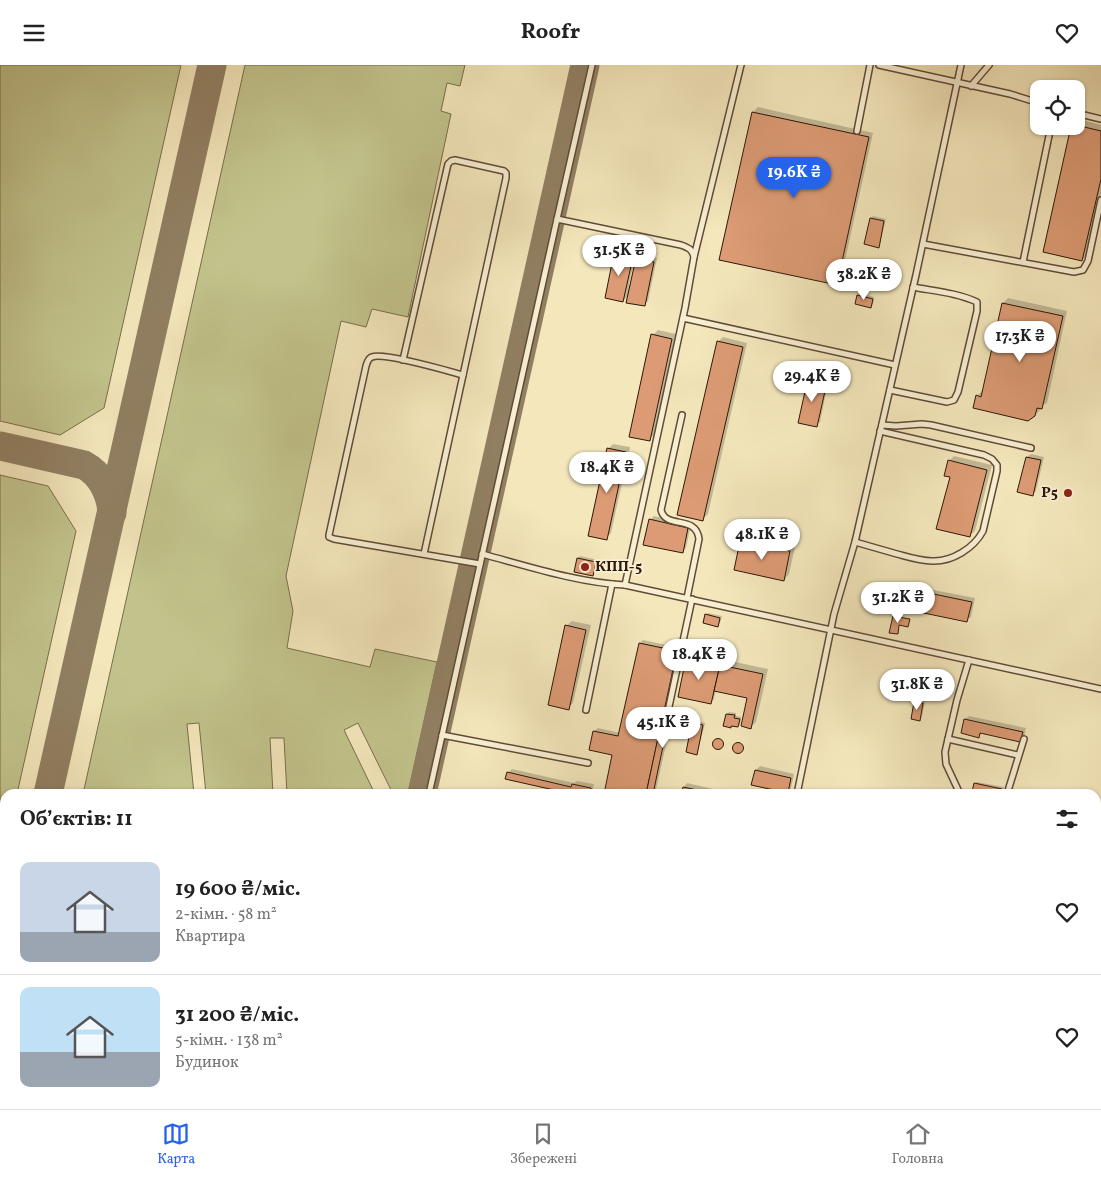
<!DOCTYPE html>
<html lang="uk">
<head>
<meta charset="utf-8">
<style>
  body { margin:0; font-family:Vollkorn,serif; background:#f2f2f2; color:#222; height:100vh; display:flex; flex-direction:column; font-size:19px; white-space:nowrap }
  * { box-sizing:border-box; margin:0 }
  p { font-size:16px; color:#767676 }
  .icon { flex:none; width:28px; height:28px; fill:none; stroke:currentColor; stroke-width:2; stroke-linecap:round; stroke-linejoin:round }
  .map { position:relative; flex:1; overflow:hidden }
  .sheet { position:absolute; left:0px; top:724px; width:1101px; height:321px; display:flex; flex-direction:column; background:#fff; border-radius:15px 15px 0 0; box-shadow:0 1px 4px #0004 }
  .sheet>* { flex:none }
  .tools { position:absolute; left:1030px; top:15px; display:grid; gap:10px }
  .tools a { display:grid; place-items:center; width:55px; height:55px; border-radius:10px; background:#fff; box-shadow:0 1px 4px #0004; font-size:25px }
  .price { position:absolute; translate:-50% -42px; padding:0 11px; border-radius:18px; background:#fff; color:#222; font-size:16px; line-height:32px; filter:drop-shadow(0 1px 2px #0008) }
  .price::after { content:''; position:absolute; left:50%; top:30px; width:15px; height:11px; margin-left:-8px; background:inherit; clip-path:polygon(0 0,100% 0,50% 100%) }
  .price.on { background:#2563eb; color:#fff }
  ul { padding:0; list-style:none }
  li { display:flex; align-items:center; gap:15px; height:125px; padding:0 20px }
  li+li { border-top:1px solid #e0e0e0 }
  li span { display:grid; place-items:center; flex:none; width:140px; height:100px; border-radius:10px; color:#555 }
  li>.icon { margin-inline-start:auto }
  span .icon { width:60px; height:60px; fill:#fffc; stroke-width:1 }
  li b { font-size:21px }
  h2 { display:flex; justify-content:space-between; align-items:center; height:60px; padding:0 20px; font-size:21px }
  header { display:flex; justify-content:space-between; align-items:center; height:65px; padding:0 20px; background:#fff; font-size:22px; font-weight:700 }
  .menu { display:flex; justify-content:space-around; align-items:center; height:70px; border-top:1px solid #e0e0e0; background:#fff; font-size:14px; color:#767676 }
  .menu a { display:grid; justify-items:center; gap:2px }
  .menu .on { color:#2563eb }
  .map>svg:first-child { display:block }
</style>
</head>
<body>
<header><svg class="icon" aria-label="menu" viewBox="0 0 24 24"><path d="M4 6h16M4 12h16M4 18h16"/></svg>Roofr<svg class="icon" aria-label="heart" viewBox="0 0 24 24"><path d="M12 20l-8-8c-3-5 5-10 8-4 3-6 11-1 8 4z"/></svg></header>
<div class="map">
<svg width="1101" height="1044" viewBox="0 0 1101 1044">
  <defs>
    <pattern id="forest-firs" width="22" height="20" patternUnits="userSpaceOnUse" patternTransform="scale(1.25)"><rect width="22" height="20" fill="#c2c38c"/><path d="M5 1l3.5 6h-7zM16 11l3.5 6h-7z" fill="#a7a777"/></pattern>
  </defs>
  <rect width="100%" height="100%" fill="#f4e7bc"/>
  <filter id="stains"><feTurbulence type="fractalNoise" baseFrequency=".004" numOctaves="4"/><feColorMatrix values="0 0 0 0 .2 0 0 0 0 .09 0 0 0 0 .02 0 0 0 .5 -.17"/></filter>
  <radialGradient id="worn" r=".72"><stop offset=".6" stop-color="#630" stop-opacity="0"/><stop offset="1" stop-color="#630" stop-opacity=".3"/></radialGradient>
  <g fill="#c2c38c" stroke="#786d4a">
    <path d="M0,0H181L104,343L60,370L0,356Z"/>
    <path d="M245,0H465L460,21L447,18L441,46L451,49L408,252L372,244L366,262L341,256L286,511L293,546L287,583L370,602L375,584L437,597L408,729H393L358,658L344,665L375,729H334L332,725L325,729H287L284,673H270L273,729H206L199,658L187,659L194,729H83Z"/>
    <path d="M0,410L48,421L76,466L17,729H5V781L0,803Z"/>
  </g>
  <path fill="url(#forest-firs)" stroke="#786d4a" d="M1101,880V1044H1055L1056,1040H1096V884Z"/>
  <g fill="#0003">
    <path d="M758,42L873,68L841,214L836,219L753,47Z"/>
    <path d="M1078,54L1101,60V128L1087,190L1082,195L1076,61V56Z"/>
    <path d="M873,151L886,154L880,179L878,181L871,153Z"/>
    <path d="M619,185L636,189L629,220H631L637,193L641,190L657,193L648,236L644,240L630,229L623,236L616,189Z"/>
    <path d="M860,228L874,232L873,239L871,241L858,231Z"/>
    <path d="M1008,233L1067,246L1047,338L1040,342V345L1034,351L977,331L982,326H984L1003,238Z"/>
    <path d="M658,265L676,269L654,370L649,375L653,270Z"/>
    <path d="M723,272L747,278L708,449L703,454L718,277Z"/>
    <path d="M813,310L829,313L820,357L816,360L809,313Z"/>
    <path d="M613,379L630,382L611,468L606,473L608,384Z"/>
    <path d="M1031,389L1044,392L1036,426L1032,430L1027,392Z"/>
    <path d="M954,391L992,400L975,466L969,471L951,411L949,396Z"/>
    <path d="M654,451L691,459L686,483L683,487L650,455Z"/>
    <path d="M746,471L795,482L789,509L784,515L741,477Z"/>
    <path d="M580,491L598,495L595,507L593,510L578,493Z"/>
    <path d="M923,523L975,533L971,552L967,555L920,527Z"/>
    <path d="M708,548L722,551L720,558L718,560L706,550Z"/>
    <path d="M572,556L591,560L573,638L568,643L566,561Z"/>
    <path d="M643,575L680,583L665,651L690,656L688,666L684,670L669,666L655,729H605L614,689L594,666L598,663L620,668L640,578Z"/>
    <path d="M691,590L725,597L726,595L768,604L756,657L751,662L749,632L716,625L714,634L711,638L679,631L688,593Z"/>
    <path d="M918,635L925,636L922,652L919,654L913,653L915,637Z"/>
    <path d="M729,647L736,648V651L741,652L740,659L738,661L732,660L730,662L727,649Z"/>
    <path d="M969,651L1026,663L1024,672L1020,676L983,667L979,671L962,667L965,654Z"/>
    <path d="M696,656L705,658L698,686L696,688L693,658Z"/>
    <circle cx="719" cy="678" r="4.5"/>
    <circle cx="738" cy="683" r="4.5"/>
    <path d="M760,701L794,709L791,723L787,726L753,719L756,705Z"/>
    <path d="M512,704L574,718L577,716L594,719L592,728L591,729H577L508,708Z"/>
    <path d="M977,717L1004,722L1002,729H986L975,719Z"/>
    <path d="M687,718L735,729H682L684,722Z"/>
    <path d="M786,1040H808L807,1044H785Z"/>
  </g>
  <g fill="none" stroke-linecap="round" stroke-linejoin="round">
    <g stroke="#917f62" stroke-width="29">
      <path d="M0,381L84,400C101,409 111,429 112,448"/>
      <path d="M48,729L212,0"/>
      <path d="M422,729L585,0"/>
      <path d="M0,943L5,921"/>
      <path d="M0,957L5,973"/>
      <path d="M0,1010L5,1008"/>
      <path d="M209,1040L226,1044"/>
      <path d="M342,1044L346,1040"/>
    </g>
  </g>
  <g fill="#dc9b74" stroke="#2e1709">
    <path d="M752,47L869,72L837,220L719,195Z"/>
    <path d="M1076,60L1101,66V114L1082,196L1043,187L1071,61H1076Z"/>
    <path d="M870,153L884,156L879,183L864,179Z"/>
    <path d="M614,188L633,192L623,237L605,233Z"/>
    <path d="M636,193L654,197L645,241L626,238Z"/>
    <path d="M857,230L873,234L871,243L855,239Z"/>
    <path d="M1002,238L1063,251L1042,344L1037,343L1035,351L1028,356L973,343L976,330L981,332Z"/>
    <path d="M651,269L672,274L650,376L629,372Z"/>
    <path d="M717,276L743,282L703,456L677,450Z"/>
    <path d="M808,313L827,317L817,362L798,358Z"/>
    <path d="M607,383L626,387L607,475L588,471Z"/>
    <path d="M1026,392L1041,395L1033,431L1017,427Z"/>
    <path d="M948,395L987,405L970,472L936,464L950,412L944,411Z"/>
    <path d="M649,454L688,463L683,488L643,480Z"/>
    <path d="M740,476L790,486L784,516L734,505Z"/>
    <path d="M577,493L596,497L593,511L574,507Z"/>
    <path d="M919,526L972,537L967,557L914,546Z"/>
    <path d="M705,549L720,553L718,562L703,558Z"/>
    <path d="M893,551L910,554L908,562L899,560L898,569L889,568Z"/>
    <path d="M565,560L586,565L569,645L548,640Z"/>
    <path d="M639,578L677,586L646,729H604L612,690L589,685L593,666L618,671Z"/>
    <path d="M686,593L720,600L711,639L678,632Z"/>
    <path d="M720,600L763,609L751,664L741,661L747,633L714,626Z"/>
    <path d="M914,637L923,638L920,656L911,654Z"/>
    <path d="M726,649L735,650L734,653L740,654L738,662L731,661V663L723,661Z"/>
    <path d="M662,654L687,660L684,671L666,667L653,729H646Z"/>
    <path d="M964,654L1023,667L1020,677L980,668L979,673L961,668Z"/>
    <path d="M692,657L703,660L697,690L686,687Z"/>
    <circle cx="718" cy="679" r="5.5"/>
    <circle cx="738" cy="683" r="5.5"/>
    <path d="M755,705L791,713L788,728L751,720Z"/>
    <path d="M507,707L571,722L572,719L591,723L590,729H572L505,714Z"/>
    <path d="M974,718L1002,724L1001,729H980L972,727Z"/>
    <path d="M683,722L716,729H681Z"/>
    <rect x="574" y="1040" width="99" height="4"/>
    <rect x="784" y="1040" width="20" height="4"/>
  </g>
  <g fill="none" stroke-linecap="round" stroke-linejoin="round">
    <defs>
      <g id="service">
        <path d="M879,0L1010,29L1039,38"/>
        <path d="M971,21L989,0"/>
        <path d="M1076,48L1101,54"/>
        <path d="M857,66L870,0"/>
        <path d="M557,154L592,0"/>
        <path d="M923,179L1074,207L1083,205L1088,196L1101,135"/>
        <path d="M694,192L741,0"/>
        <path d="M1023,197L1051,61"/>
        <path d="M683,253L895,300"/>
        <path d="M403,295L448,99L451,96L455,95L504,106L506,108V113L424,489"/>
        <path d="M463,310C448,306 383,287 372,292C368,293 367,298 366,301L329,470V472L334,474L480,499"/>
        <path d="M890,325L947,337L954,335L958,327L977,246V237C958,228 934,226 913,222"/>
        <path d="M682,350L661,445C666,465 696,449 699,474L687,533"/>
        <path d="M882,360L896,361L922,359L931,360L1031,383"/>
        <path d="M855,477C869,481 883,485 897,489C908,492 920,496 932,496C952,497 974,483 983,466L997,406V400L992,394L984,390L880,366"/>
        <path d="M482,489C527,501 579,518 625,520L1101,624"/>
        <path d="M586,645L612,519"/>
        <path d="M667,651L692,534"/>
        <path d="M442,670L588,698"/>
        <path d="M948,674L1018,690"/>
        <path d="M429,729L557,154L681,180C689,183 692,184 694,192L685,243L625,520"/>
        <path d="M797,729L834,549L855,477L916,210L961,0"/>
        <path d="M960,729L946,699L945,687L957,635L969,595"/>
        <path d="M1007,729L1024,674"/>
        <path d="M372,1040L390,1044"/>
        <path d="M360,1044V1040"/>
        <path d="M507,1044L508,1040"/>
        <path d="M684,1044L685,1040"/>
        <path d="M724,1044L725,1040"/>
        <path d="M989,1044L990,1040"/>
      </g>
    </defs>
    <use href="#service" stroke="#604b36" stroke-width="8"/>
    <use href="#service" stroke="#f8efd3" stroke-width="5"/>
  </g>
  <g fill="#8f2418" stroke="#f8efd3" stroke-width="2">
    <circle cx="1068" cy="428" r="5"/>
    <circle cx="585" cy="502" r="5"/>
  </g>
  <g text-anchor="middle" dominant-baseline="central" stroke-width="4" stroke-linejoin="round" paint-order="stroke">
    <g font-size="15" font-weight="bold" fill="#2e1709" stroke="#f8efd3" text-anchor="end">
      <text x="1058" y="428">P5</text>
      <text x="595" y="502" text-anchor="start">КПП-5</text>
    </g>
  </g>
  <rect width="100%" height="100%" filter="url(#stains)"/>
  <rect width="100%" height="100%" fill="url(#worn)"/>
</svg>
<div class="tools">
<a><svg class="icon" aria-label="locate" viewBox="0 0 24 24"><circle cx="12" cy="12" r="6"/><path d="M12 2v4M12 18v4M2 12h4M18 12h4"/></svg></a>
</div>
<b class="price on" style="left:794px;top:134px">19.6K ₴</b>
<b class="price" style="left:619px;top:212px">31.5K ₴</b>
<b class="price" style="left:864px;top:236px">38.2K ₴</b>
<b class="price" style="left:1020px;top:298px">17.3K ₴</b>
<b class="price" style="left:812px;top:338px">29.4K ₴</b>
<b class="price" style="left:607px;top:429px">18.4K ₴</b>
<b class="price" style="left:762px;top:496px">48.1K ₴</b>
<b class="price" style="left:898px;top:559px">31.2K ₴</b>
<b class="price" style="left:699px;top:616px">18.4K ₴</b>
<b class="price" style="left:917px;top:646px">31.8K ₴</b>
<b class="price" style="left:663px;top:684px">45.1K ₴</b>
<section class="sheet">
<h2>Об’єктів: 11<svg class="icon" aria-label="filters" viewBox="0 0 24 24"><path d="M4 7h16M4 17h16"/><circle cx="9" cy="7" r="2"/><circle cx="15" cy="17" r="2"/></svg></h2>
<ul>
<li><span style="background:linear-gradient(#c9d6e8 70%,#9aa5b1 0)"><svg class="icon" aria-label="home" viewBox="0 0 24 24"><path d="M3 11l9-7 9 7M6 9v11h12V9"/></svg></span><div><b>19 600 ₴/міс.</b><p>2-кімн. · 58 m²</p><p>Квартира</p></div><svg class="icon" aria-label="heart" viewBox="0 0 24 24"><path d="M12 20l-8-8c-3-5 5-10 8-4 3-6 11-1 8 4z"/></svg></li>
<li><span style="background:linear-gradient(#bfe0f5 65%,#9aa5b1 0)"><svg class="icon" aria-label="home" viewBox="0 0 24 24"><path d="M3 11l9-7 9 7M6 9v11h12V9"/></svg></span><div><b>31 200 ₴/міс.</b><p>5-кімн. · 138 m²</p><p>Будинок</p></div><svg class="icon" aria-label="heart" viewBox="0 0 24 24"><path d="M12 20l-8-8c-3-5 5-10 8-4 3-6 11-1 8 4z"/></svg></li>
</ul>
</section>
</div>
<nav class="menu">
<a class="on"><svg class="icon" aria-label="map" viewBox="0 0 24 24"><path d="M3 6l6-2 6 2 6-2v14l-6 2-6-2-6 2zM9 4v14M15 6v14"/></svg>Карта</a>
<a><svg class="icon" aria-label="saved" viewBox="0 0 24 24"><path d="M7 4h10v16l-5-4-5 4z"/></svg>Збережені</a>
<a><svg class="icon" aria-label="home" viewBox="0 0 24 24"><path d="M3 11l9-7 9 7M6 9v11h12V9"/></svg>Головна</a>
</nav>
</body>
</html>
